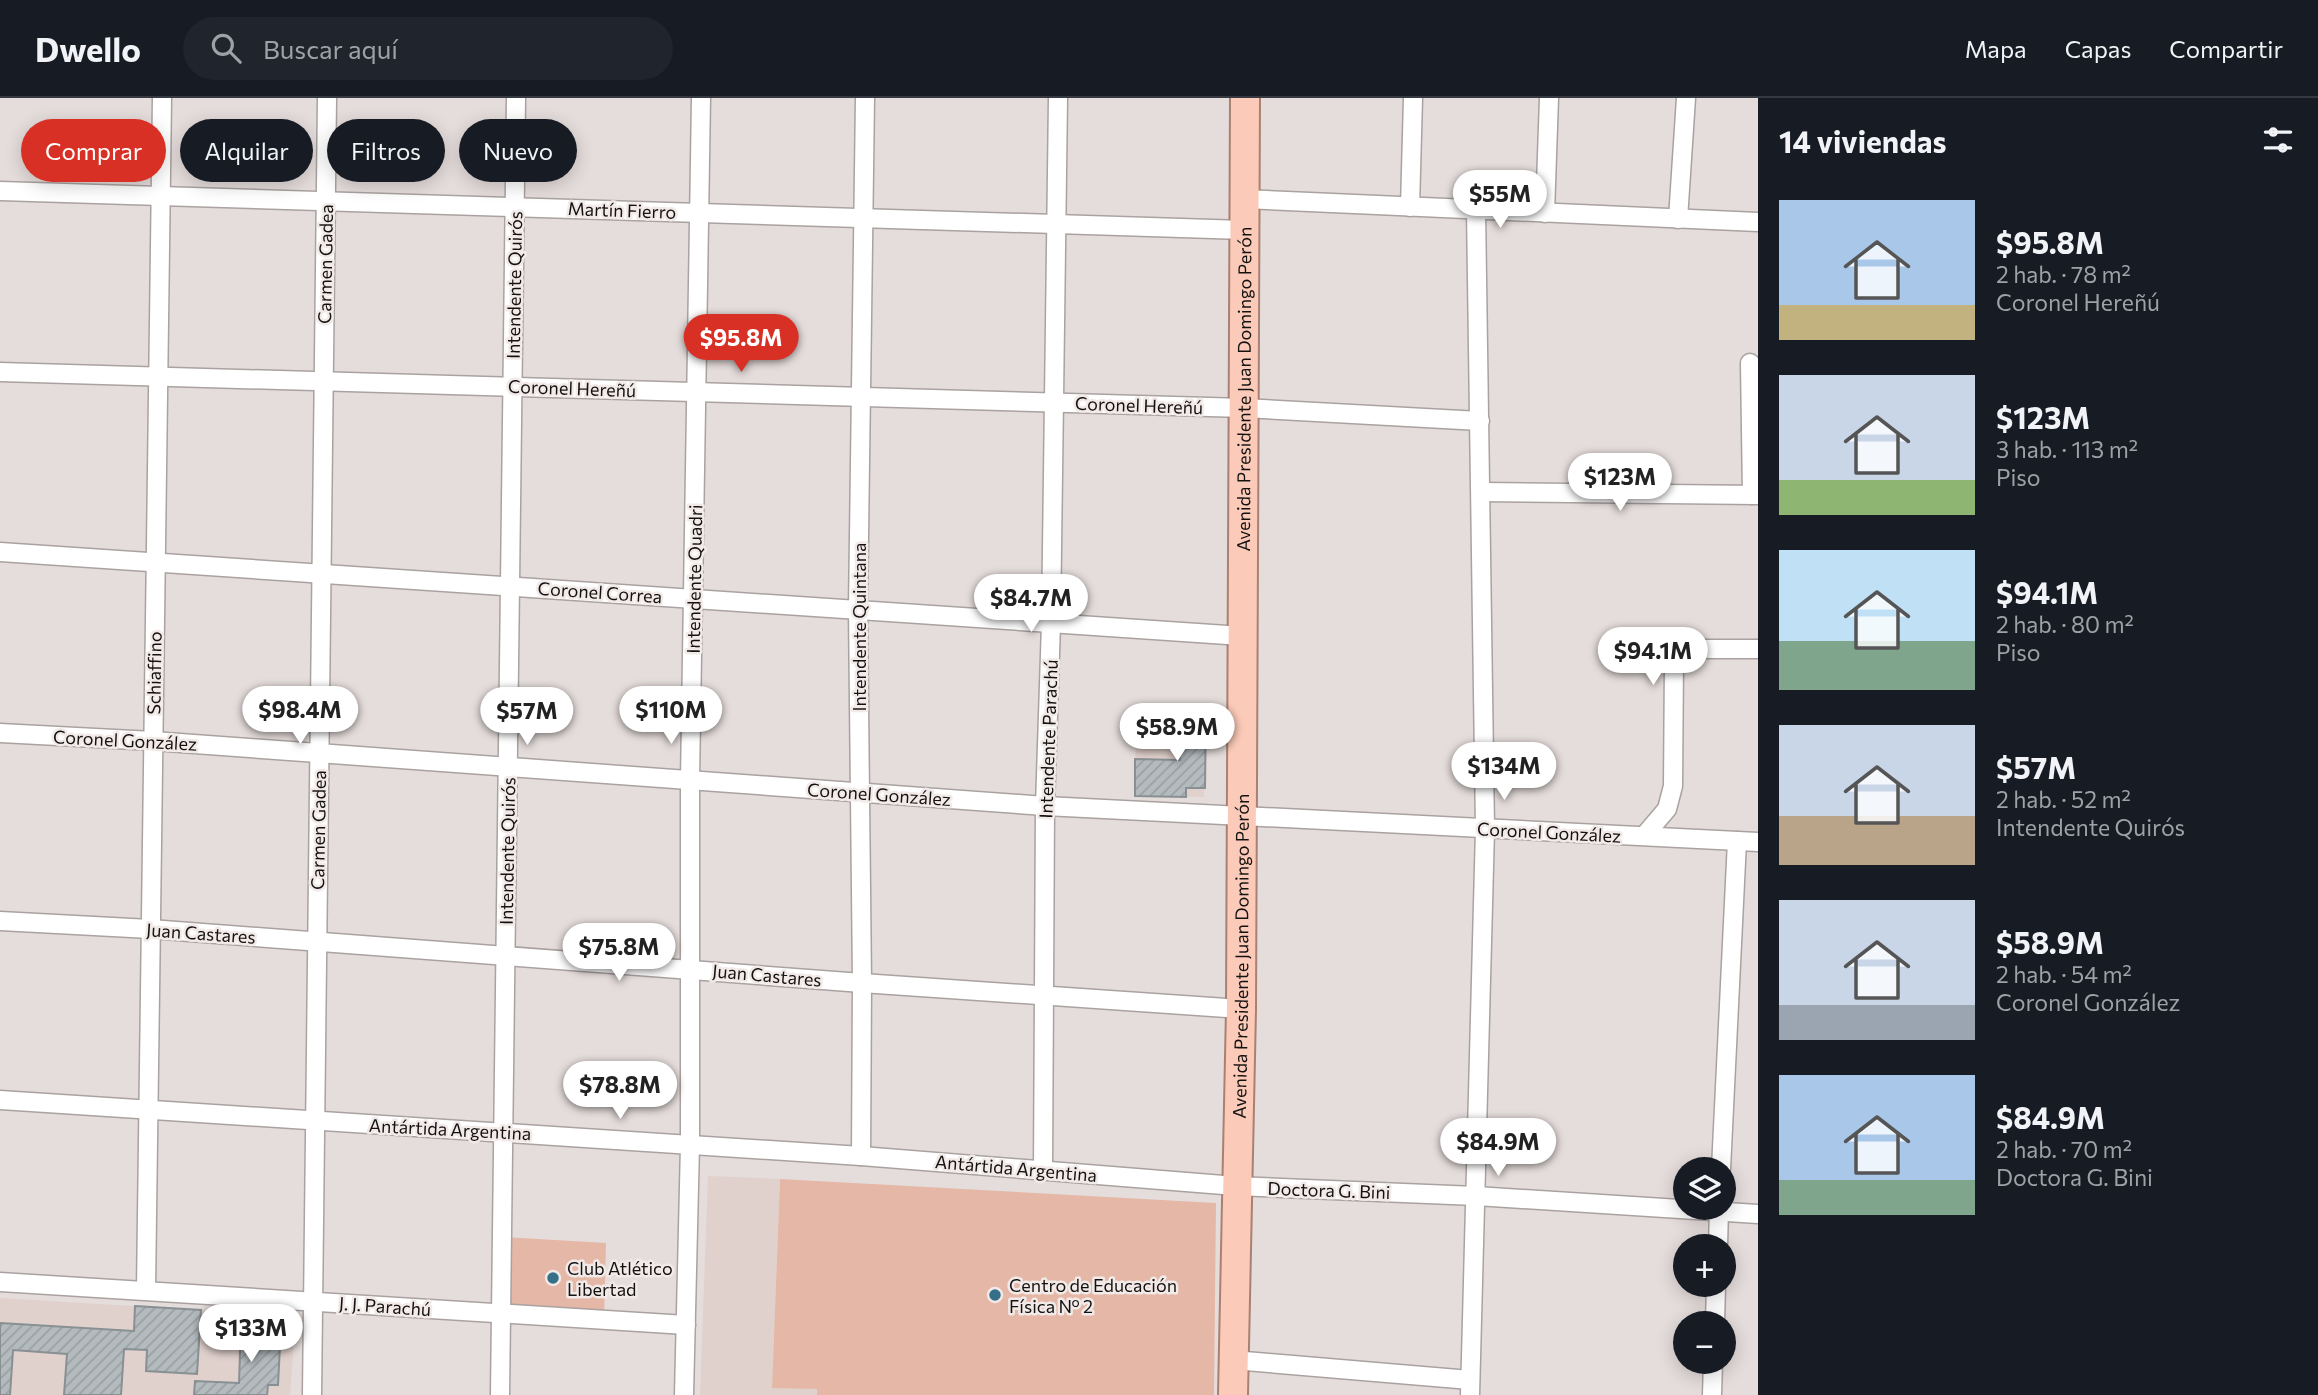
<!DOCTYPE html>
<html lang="es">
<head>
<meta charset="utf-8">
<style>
  body { margin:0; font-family:Commissioner,sans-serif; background:#20242c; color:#f1f3f6; height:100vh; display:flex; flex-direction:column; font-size:26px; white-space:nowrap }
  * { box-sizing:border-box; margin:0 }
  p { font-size:23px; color:#9ea1a6 }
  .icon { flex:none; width:38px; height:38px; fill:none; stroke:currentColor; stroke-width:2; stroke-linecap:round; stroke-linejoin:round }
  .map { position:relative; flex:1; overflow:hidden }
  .side { display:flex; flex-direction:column; background:#171b24; width:560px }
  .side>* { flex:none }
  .banner { position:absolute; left:21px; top:21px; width:665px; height:63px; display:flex; gap:14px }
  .buttons { position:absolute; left:1673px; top:1059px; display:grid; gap:14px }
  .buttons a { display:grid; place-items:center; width:63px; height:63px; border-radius:50%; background:#171b24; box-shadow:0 4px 18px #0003; font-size:35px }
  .price { position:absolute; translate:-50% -60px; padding:0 16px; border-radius:24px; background:#fff; color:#222; font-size:23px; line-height:46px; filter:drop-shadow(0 2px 4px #0008) }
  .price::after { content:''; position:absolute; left:50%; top:42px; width:21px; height:16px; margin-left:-10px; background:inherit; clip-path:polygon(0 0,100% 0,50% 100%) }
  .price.on { background:#d93025; color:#fff }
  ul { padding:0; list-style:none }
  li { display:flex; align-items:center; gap:21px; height:175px; padding:0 21px }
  li span { display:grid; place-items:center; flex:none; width:196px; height:140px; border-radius:0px; color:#555 }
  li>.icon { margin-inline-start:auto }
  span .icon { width:84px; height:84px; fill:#fffc; stroke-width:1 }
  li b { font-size:30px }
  h2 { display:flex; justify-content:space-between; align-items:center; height:84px; padding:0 21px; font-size:30px }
  .chip { padding:0 24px; border-radius:32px; background:#171b24; box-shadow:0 4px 18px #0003; font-size:24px; line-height:63px }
  .chip.on { background:#d93025; color:#fff }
  header { display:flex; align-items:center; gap:42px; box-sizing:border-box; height:98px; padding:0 35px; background:#171b24; border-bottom:2px solid #363941 }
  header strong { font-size:33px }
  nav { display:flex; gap:38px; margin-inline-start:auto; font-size:24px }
  .search { width:490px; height:63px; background:#20242c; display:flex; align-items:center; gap:18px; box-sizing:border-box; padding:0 24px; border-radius:38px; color:#9ea1a6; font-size:26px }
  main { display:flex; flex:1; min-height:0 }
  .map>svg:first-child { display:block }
</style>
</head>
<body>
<header>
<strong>Dwello</strong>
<div class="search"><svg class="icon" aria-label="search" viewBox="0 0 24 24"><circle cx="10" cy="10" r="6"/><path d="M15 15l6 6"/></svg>Buscar aquí</div>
<nav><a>Mapa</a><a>Capas</a><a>Compartir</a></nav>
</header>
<main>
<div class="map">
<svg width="1758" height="1297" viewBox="0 0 1758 1297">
  <defs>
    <pattern id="building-hatch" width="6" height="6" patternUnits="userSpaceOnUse" patternTransform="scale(1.75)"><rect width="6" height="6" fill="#b4bbbe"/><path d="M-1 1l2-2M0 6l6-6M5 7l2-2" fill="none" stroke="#9aa0a2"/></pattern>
  </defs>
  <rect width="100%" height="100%" fill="#e5dddb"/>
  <g fill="#e1d1cc">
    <path d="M1136,612L1206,613L1204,699L1135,698Z"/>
    <path d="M708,1078L780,1081L772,1289L818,1291L817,1297H700Z"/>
    <path d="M0,1200L296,1218L290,1297H0Z"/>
  </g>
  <g fill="#e5b7a7">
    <path d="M780,1081L1216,1105L1214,1297H817V1291L772,1290Z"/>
    <path d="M502,1139L606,1145L604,1222L501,1215Z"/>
  </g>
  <g fill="url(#building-hatch)" stroke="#899093" stroke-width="2">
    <path d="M1181,612L1206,613L1205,690H1186V699L1135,698V661L1180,662Z"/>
    <path d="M135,1208L201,1212L197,1276L146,1273L147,1252L124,1251L121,1297H64L67,1256L13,1252L10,1297H0V1225L134,1233Z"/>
    <path d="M241,1226L281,1228L278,1287H268L267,1297H194L195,1283L239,1285Z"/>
  </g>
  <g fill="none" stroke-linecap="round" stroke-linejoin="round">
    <defs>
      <g id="minor">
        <path d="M0,93L1244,132"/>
        <path d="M1244,101L1758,124"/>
        <path d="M1410,109L1413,0"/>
        <path d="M1545,115L1549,0"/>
        <path d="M1678,121L1686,0"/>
        <path d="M1750,265L1752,397"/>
        <path d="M0,274L1244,310L1480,323"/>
        <path d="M1482,394L1758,397"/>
        <path d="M0,454L1242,538"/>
        <path d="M0,635L153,643L1045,708L1758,744"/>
        <path d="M1644,738L1667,711L1673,688L1674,562L1678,556L1687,551H1758"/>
        <path d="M0,823L150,831L862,885L1241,911"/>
        <path d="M0,1002L861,1058L1236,1088L1476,1098L1758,1116"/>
        <path d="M861,1058L862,885L858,511L865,0"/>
        <path d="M1721,1071L1737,743"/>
        <path d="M1043,1072L1045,708L1051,526L1058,0"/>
        <path d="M1718,1148L1719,1110"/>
        <path d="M0,1184L686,1227"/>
        <path d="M146,1192L162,0"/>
        <path d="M1715,1225L1716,1186"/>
        <path d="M1233,1262L1470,1282"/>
        <path d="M312,1297L327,0"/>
        <path d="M500,1297L516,0"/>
        <path d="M684,1297L690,1047V682L701,0"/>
        <path d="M1470,1297L1485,731L1476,112"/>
        <path d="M1712,1297L1713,1264"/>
      </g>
      <g id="trunk">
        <path id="s1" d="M1233,1297L1241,911L1245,0"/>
      </g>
    </defs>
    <use href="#minor" stroke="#a9a2a0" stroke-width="21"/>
    <use href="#trunk" stroke="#aa8072" stroke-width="32"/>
    <use href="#minor" stroke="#fff" stroke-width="18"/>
    <use href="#trunk" stroke="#fbcab8" stroke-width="28"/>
  </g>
  <g fill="#356f88" stroke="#f2eae8" stroke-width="2.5">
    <circle cx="553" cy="1180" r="7"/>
    <circle cx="995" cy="1197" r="7"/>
  </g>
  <g text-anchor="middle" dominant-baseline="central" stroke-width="5" stroke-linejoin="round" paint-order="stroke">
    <g font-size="18" fill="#141211" stroke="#f2eae8">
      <text transform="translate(622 112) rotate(2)">Martín Fierro</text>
      <text transform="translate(325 166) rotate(-89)">Carmen Gadea</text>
      <text transform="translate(514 187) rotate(-89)">Intendente Quirós</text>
      <text transform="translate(572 290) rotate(2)">Coronel Hereñú</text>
      <text stroke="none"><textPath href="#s1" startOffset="1006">Avenida Presidente Juan Domingo Perón</textPath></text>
      <text transform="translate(1139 307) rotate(2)">Coronel Hereñú</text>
      <text transform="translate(694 481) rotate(-89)">Intendente Quadri</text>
      <text transform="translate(600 494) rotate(4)">Coronel Correa</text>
      <text transform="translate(859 529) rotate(-90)">Intendente Quintana</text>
      <text transform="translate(154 575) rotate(-89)">Schiaffino</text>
      <text transform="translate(1048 641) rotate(-88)">Intendente Parachú</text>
      <text transform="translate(125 642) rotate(3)">Coronel González</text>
      <text transform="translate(879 696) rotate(4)">Coronel González</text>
      <text transform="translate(318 732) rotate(-89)">Carmen Gadea</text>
      <text transform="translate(1549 734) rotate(3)">Coronel González</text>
      <text transform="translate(507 753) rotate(-89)">Intendente Quirós</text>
      <text transform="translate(201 835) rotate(4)">Juan Castares</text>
      <text stroke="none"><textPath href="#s1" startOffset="439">Avenida Presidente Juan Domingo Perón</textPath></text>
      <text transform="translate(767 877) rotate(5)">Juan Castares</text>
      <text transform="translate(450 1031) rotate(3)">Antártida Argentina</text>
      <text transform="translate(1016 1070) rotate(5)">Antártida Argentina</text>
      <text transform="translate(1329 1092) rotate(2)">Doctora G. Bini</text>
      <text transform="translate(385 1208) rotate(4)">J. J. Parachú</text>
    </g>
    <g font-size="18" fill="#141211" stroke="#f2eae8" text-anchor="start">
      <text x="567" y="1170">Club Atlético<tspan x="567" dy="21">Libertad</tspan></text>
      <text x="1009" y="1187">Centro de Educación<tspan x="1009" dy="21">Física Nº 2</tspan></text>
    </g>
  </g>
</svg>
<div class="buttons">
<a><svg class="icon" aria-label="layers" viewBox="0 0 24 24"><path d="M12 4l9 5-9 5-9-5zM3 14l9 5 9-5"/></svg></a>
<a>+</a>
<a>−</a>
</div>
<b class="price" style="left:1500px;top:132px">$55M</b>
<b class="price on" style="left:741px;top:276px">$95.8M</b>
<b class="price" style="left:1620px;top:415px">$123M</b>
<b class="price" style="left:1031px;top:536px">$84.7M</b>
<b class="price" style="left:1653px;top:589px">$94.1M</b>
<b class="price" style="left:300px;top:648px">$98.4M</b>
<b class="price" style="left:671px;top:648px">$110M</b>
<b class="price" style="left:527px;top:649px">$57M</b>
<b class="price" style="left:1177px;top:665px">$58.9M</b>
<b class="price" style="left:1504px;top:704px">$134M</b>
<b class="price" style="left:619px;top:885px">$75.8M</b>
<b class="price" style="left:620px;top:1023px">$78.8M</b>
<b class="price" style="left:1498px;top:1080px">$84.9M</b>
<b class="price" style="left:251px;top:1266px">$133M</b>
<div class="banner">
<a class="chip on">Comprar</a>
<a class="chip">Alquilar</a>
<a class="chip">Filtros</a>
<a class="chip">Nuevo</a>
</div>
</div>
<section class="side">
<h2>14 viviendas<svg class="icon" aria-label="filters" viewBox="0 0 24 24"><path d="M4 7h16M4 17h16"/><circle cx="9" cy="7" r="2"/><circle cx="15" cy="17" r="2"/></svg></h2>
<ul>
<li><span style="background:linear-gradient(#a9c7e8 75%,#c2b280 0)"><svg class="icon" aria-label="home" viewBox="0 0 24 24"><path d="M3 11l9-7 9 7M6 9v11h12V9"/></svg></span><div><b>$95.8M</b><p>2 hab. · 78 m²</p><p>Coronel Hereñú</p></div></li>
<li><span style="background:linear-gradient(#c9d6e8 75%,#8fb573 0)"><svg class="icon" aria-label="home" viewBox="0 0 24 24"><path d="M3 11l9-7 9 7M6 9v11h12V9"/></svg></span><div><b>$123M</b><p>3 hab. · 113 m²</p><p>Piso</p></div></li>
<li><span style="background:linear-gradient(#bfe0f5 65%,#7fa58c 0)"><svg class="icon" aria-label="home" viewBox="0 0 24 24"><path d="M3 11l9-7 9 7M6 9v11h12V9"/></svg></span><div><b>$94.1M</b><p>2 hab. · 80 m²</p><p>Piso</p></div></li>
<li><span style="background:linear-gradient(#c9d6e8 65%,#b9a48a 0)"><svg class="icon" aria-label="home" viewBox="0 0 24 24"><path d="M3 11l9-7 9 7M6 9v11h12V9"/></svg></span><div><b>$57M</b><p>2 hab. · 52 m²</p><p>Intendente Quirós</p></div></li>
<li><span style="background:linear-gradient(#c9d6e8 75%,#9aa5b1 0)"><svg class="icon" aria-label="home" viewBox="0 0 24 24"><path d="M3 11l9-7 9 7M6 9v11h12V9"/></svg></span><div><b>$58.9M</b><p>2 hab. · 54 m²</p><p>Coronel González</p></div></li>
<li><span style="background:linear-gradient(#a9c7e8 75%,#7fa58c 0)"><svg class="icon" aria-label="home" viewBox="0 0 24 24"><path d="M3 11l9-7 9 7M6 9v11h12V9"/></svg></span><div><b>$84.9M</b><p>2 hab. · 70 m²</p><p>Doctora G. Bini</p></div></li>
</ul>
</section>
</main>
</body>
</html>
